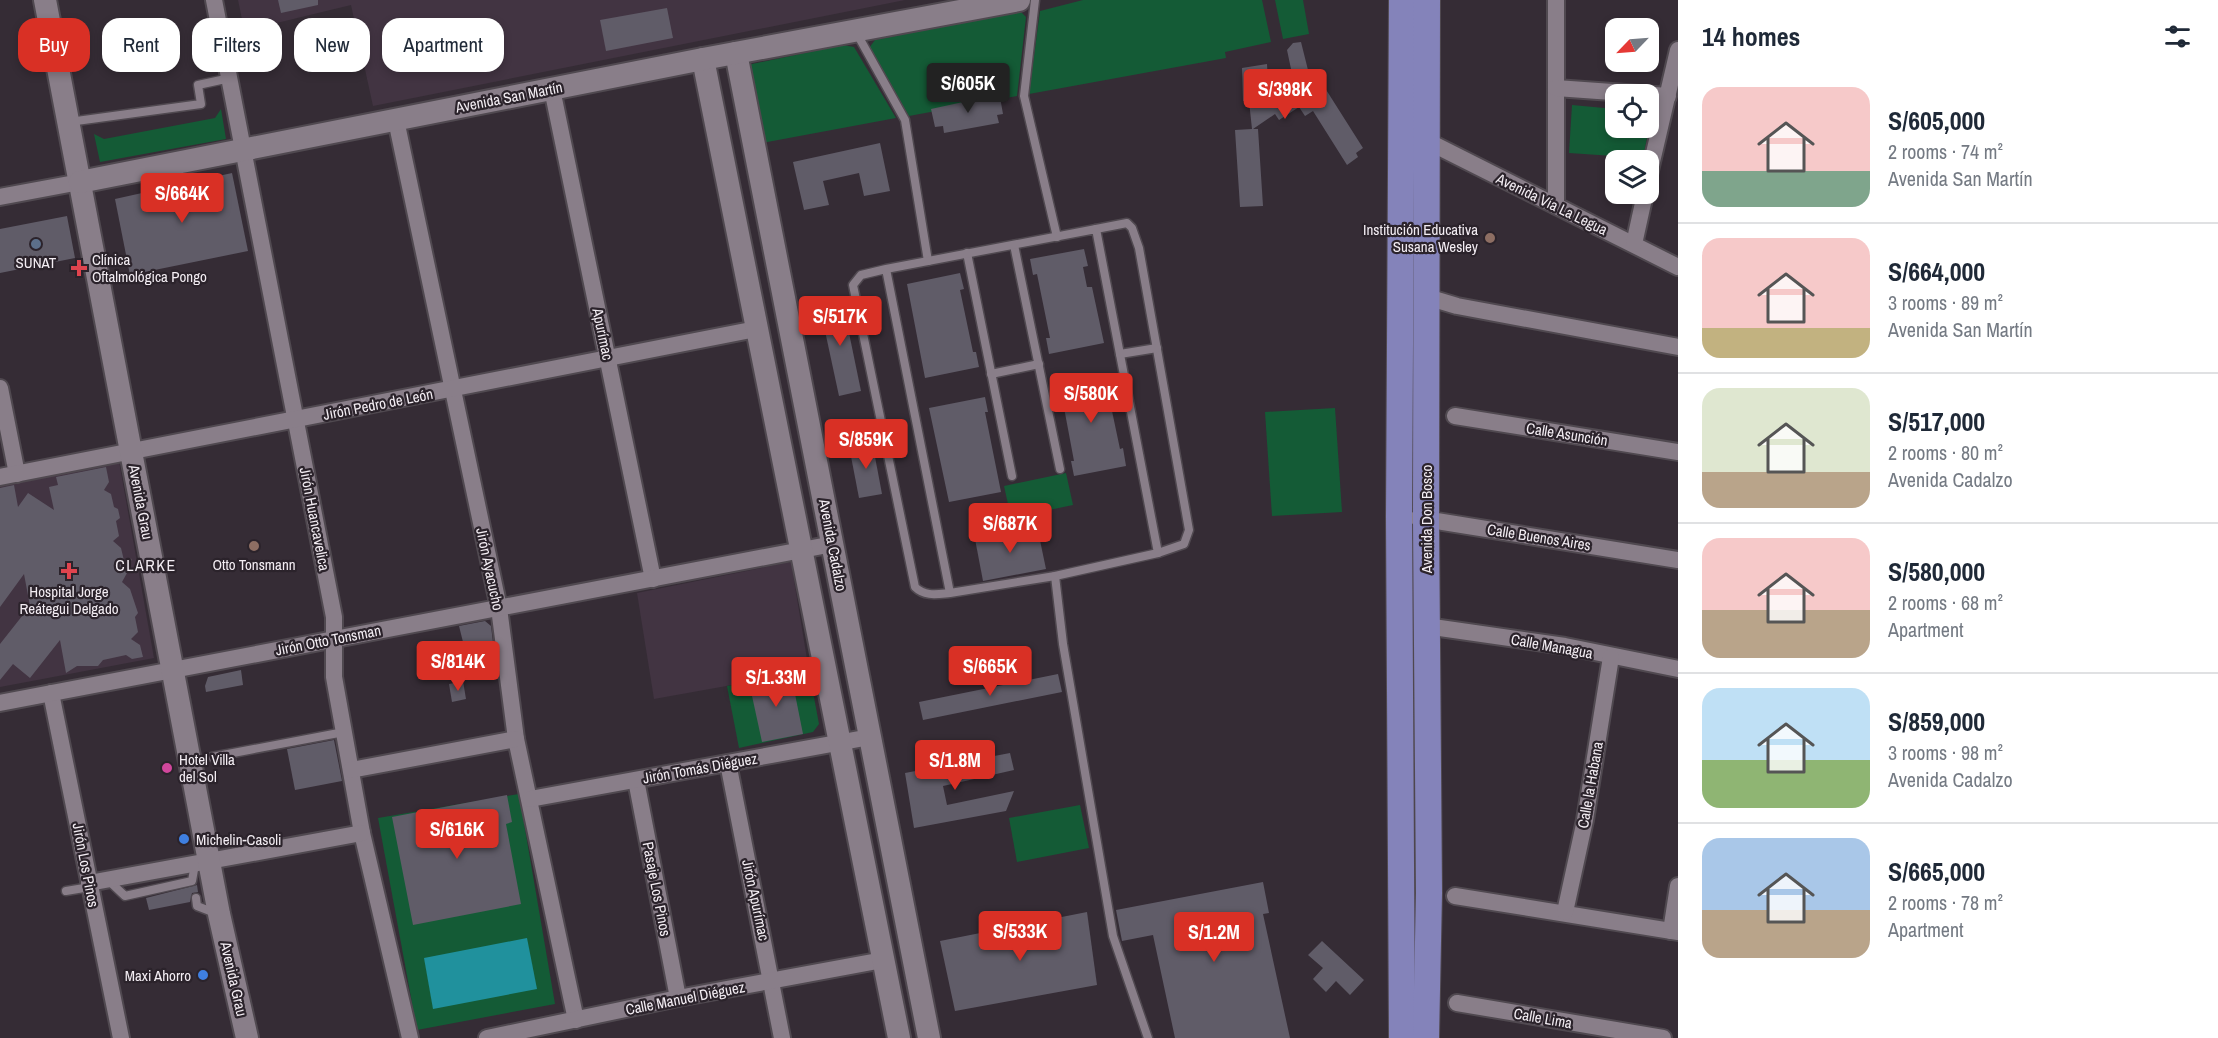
<!DOCTYPE html>
<html lang="en">
<head>
<meta charset="utf-8">
<style>
  body { margin:0; font-family:"Archivo Narrow",sans-serif; background:#f6f6f7; color:#1f2937; height:100vh; display:flex; flex-direction:column; font-size:22px; white-space:nowrap }
  * { box-sizing:border-box; margin:0 }
  p { font-size:20px; color:#747a83 }
  .icon { flex:none; width:33px; height:33px; fill:none; stroke:currentColor; stroke-width:2; stroke-linecap:round; stroke-linejoin:round }
  .map { position:relative; flex:1; overflow:hidden }
  .side { display:flex; flex-direction:column; background:#fff; width:540px }
  .side>* { flex:none }
  .top-card { position:absolute; left:18px; top:18px; width:570px; height:54px; display:flex; gap:12px }
  .needle { width:39px; rotate:245deg }
  .buttons { position:absolute; left:1605px; top:18px; display:grid; gap:12px }
  .buttons a { display:grid; place-items:center; width:54px; height:54px; border-radius:12px; background:#fff; box-shadow:0 3px 9px #0003; font-size:30px }
  .price { position:absolute; translate:-50% -51px; padding:0 14px; border-radius:6px; background:#d93025; color:#fff; font-size:20px; line-height:39px; filter:drop-shadow(0 2px 3px #0008) }
  .price::after { content:''; position:absolute; left:50%; top:36px; width:18px; height:14px; margin-left:-9px; background:inherit; clip-path:polygon(0 0,100% 0,50% 100%) }
  .price.selected { background:#222; color:#fff }
  ul { padding:0; list-style:none }
  li { display:flex; align-items:center; gap:18px; height:150px; padding:0 24px }
  li+li { border-top:2px solid #e0e1e3 }
  li span { display:grid; place-items:center; flex:none; width:168px; height:120px; border-radius:18px; color:#555 }
  li>.icon { margin-inline-start:auto }
  span .icon { width:72px; height:72px; fill:#fffc; stroke-width:1 }
  li b { font-size:26px }
  h2 { display:flex; justify-content:space-between; align-items:center; height:72px; padding:0 24px; font-size:26px }
  .tag { padding:0 21px; border-radius:18px; background:#fff; box-shadow:0 3px 9px #0003; font-size:21px; line-height:54px }
  .tag.selected { background:#d93025; color:#fff }
  main { display:flex; flex:1; min-height:0 }
  .map>svg:first-child { display:block }
</style>
</head>
<body>
<main>
<div class="map">
<svg width="1678" height="1038" viewBox="0 0 1678 1038">
  <rect width="100%" height="100%" fill="#352c35"/>
  <g fill="#423442">
    <path d="M238,0H905L373,106L351,5L252,29L243,24Z"/>
    <path d="M119,461L154,658L0,687V483Z"/>
    <path d="M791,562L809,671L654,699L637,593Z"/>
  </g>
  <g fill="#145b36">
    <path d="M1083,0H1262L1271,42L1225,52L1226,58L1029,94L1040,11Z"/>
    <path d="M1275,0H1303L1309,34L1283,39Z"/>
    <path d="M1021,12L1026,17L1017,96L909,116L869,48L875,40Z"/>
    <path d="M843,45L854,47L896,118L762,143L747,65Z"/>
    <path d="M1572,105L1615,109L1616,128H1648L1649,112L1652,113L1643,158L1569,153Z"/>
    <path d="M221,109L226,139L100,162L94,134L104,139L215,118Z"/>
    <path d="M1335,408L1342,512L1272,516L1265,412Z"/>
    <path d="M1066,473L1073,505L1011,518L1004,486Z"/>
    <path d="M809,671L819,724L813,732L739,748L727,686Z"/>
    <path d="M519,794L555,1004L417,1030L378,818Z"/>
    <path d="M1080,805L1089,848L1017,862L1009,818Z"/>
  </g>
  <path fill="#20919d" d="M527,938L537,989L433,1009L424,958Z"/>
  <g fill="#605c68">
    <path d="M278,0H318V5L281,13Z"/>
    <path d="M667,8L673,38L606,51L600,20Z"/>
    <path d="M1301,42L1311,82L1318,77L1363,148L1356,153L1358,157L1347,165L1313,111L1305,116L1299,107L1279,120L1275,114L1253,129H1258L1263,206L1240,207L1235,130L1252,129L1249,101H1243L1242,68L1267,64L1269,99L1294,83L1287,50L1293,43Z"/>
    <path d="M986,97H1000L1003,114L997,115L999,123L944,133L943,126L935,127L931,109Z"/>
    <path d="M880,143L890,191L864,196L859,173L823,181L829,205L804,210L793,162Z"/>
    <path d="M232,173L248,251L130,275L115,199Z"/>
    <path d="M67,216L75,258L0,273V229Z"/>
    <path d="M1084,249L1088,266L1083,267L1087,287H1092L1104,343L1049,354L1046,338H1050L1037,274L1033,275L1030,259Z"/>
    <path d="M960,273L964,289L960,290L973,352H976L979,367L925,378L907,284Z"/>
    <path d="M842,299L861,391L839,396L819,303Z"/>
    <path d="M1109,373L1113,391L1108,392L1120,449L1123,448L1126,466L1074,476L1071,461H1074L1062,397L1058,398L1055,383Z"/>
    <path d="M985,397L988,412H985L1001,492L949,502L929,408Z"/>
    <path d="M872,441L882,494L859,498L849,446Z"/>
    <path d="M106,467L109,482L104,490L111,494L114,507L118,509L120,518L116,521L119,536L113,541L121,548L127,573L122,582L130,589L138,613L135,617L138,632L131,639L140,645L143,657L132,659L126,655L103,660L98,666H77L66,673L60,640L30,678L13,664L0,680V644L30,606L24,574L0,607V488L14,485L18,507L28,493L54,510L49,487L58,485L56,477Z"/>
    <path d="M1037,526L1046,569L983,581L975,539Z"/>
    <path d="M485,621L491,626L494,651L470,655L468,641L463,642L459,626Z"/>
    <path d="M241,670L243,685L206,692L205,686L208,677Z"/>
    <path d="M791,674L803,734L762,742L749,682Z"/>
    <path d="M1058,674L1062,692L923,720L919,702Z"/>
    <path d="M463,681L466,699L452,702L449,684Z"/>
    <path d="M334,740L342,781L295,790L287,749Z"/>
    <path d="M1010,753L1014,770L943,786L947,805L1014,791L1006,811L914,828L905,773Z"/>
    <path d="M507,795L512,822L506,824L521,904L413,925L392,817Z"/>
    <path d="M1263,882L1269,913L1263,914L1290,1038H1175L1153,935L1122,941L1116,910Z"/>
    <path d="M197,885L198,892L192,893L190,902L149,910L146,898Z"/>
    <path d="M1087,912L1097,985L955,1011L940,941Z"/>
    <path d="M1322,941L1364,980L1350,995L1336,981L1326,992L1313,979L1323,968L1308,955Z"/>
  </g>
  <g fill="none" stroke-linecap="round" stroke-linejoin="round">
    <defs>
      <g id="lane">
        <path d="M1035,0L1024,96L1057,237"/>
        <path d="M856,32L905,120L928,261"/>
        <path d="M69,122L201,104L198,85L230,78"/>
        <path d="M1096,229L1127,223L1132,228L1139,248L1189,530L1184,544L1158,553"/>
        <path d="M1014,245L1060,469"/>
        <path d="M967,253L1012,476"/>
        <path d="M886,269L861,275L853,285L915,587C925,597 938,594 950,593L1055,576L1158,553L1096,229L886,269L950,593"/>
        <path d="M1120,354L1157,348"/>
        <path d="M991,374L1039,364"/>
        <path d="M1055,576L1063,644L1113,936L1148,1038"/>
        <path d="M212,757L344,732"/>
        <path d="M108,880L125,896L192,881L195,864"/>
        <path d="M66,891L90,887"/>
        <path d="M196,898L197,906L215,913"/>
      </g>
      <g id="street">
        <path d="M214,0L334,617V677L362,833L410,1038"/>
        <path d="M1556,0V206"/>
        <path d="M1556,88L1668,96"/>
        <path d="M552,89L653,579"/>
        <path d="M396,120L499,608L516,739L576,1020"/>
        <path d="M1427,141L1678,267"/>
        <path d="M1648,179L1678,50"/>
        <path d="M0,197L80,182"/>
        <path d="M1634,244L1645,194"/>
        <path d="M1427,297L1457,306L1678,347"/>
        <path d="M0,388L17,474"/>
        <path d="M1455,416L1678,452"/>
        <path d="M0,477L756,329"/>
        <path d="M1418,518L1678,560"/>
        <path d="M1426,626L1565,646L1678,669"/>
        <path d="M51,693L121,1038"/>
        <path d="M0,703L833,544"/>
        <path d="M728,763L782,1038"/>
        <path d="M351,770L516,739"/>
        <path d="M636,780L678,998"/>
        <path d="M530,799L870,737"/>
        <path d="M89,883L362,833"/>
        <path d="M1455,896L1678,932"/>
        <path d="M1565,912L1585,820L1611,657"/>
        <path d="M1671,931L1678,886"/>
        <path d="M1457,1003L1663,1038"/>
        <path d="M487,1038L678,998L883,960"/>
      </g>
      <g id="secondary">
        <path d="M45,0L219,914L247,1038"/>
        <path d="M736,53L929,1038"/>
        <path d="M703,59L899,1038"/>
        <path d="M80,182L703,59L1019,0"/>
      </g>
      <g id="primary">
        <path d="M1402,1038L1399,517L1402,0"/>
        <path d="M1426,1038L1429,893L1426,519L1427,0"/>
      </g>
    </defs>
    <use href="#lane" stroke="#504950" stroke-width="11"/>
    <use href="#street" stroke="#504950" stroke-width="20"/>
    <use href="#secondary" stroke="#504950" stroke-width="26"/>
    <use href="#primary" stroke="#504950" stroke-width="28"/>
    <path stroke="#716971" stroke-width="2" stroke-dasharray="1.5 4.5" stroke-linecap="butt" d="M124,561L133,559"/>
    <use href="#lane" stroke="#897e89" stroke-width="8"/>
    <use href="#street" stroke="#897e89" stroke-width="16"/>
    <use href="#secondary" stroke="#897e89" stroke-width="22"/>
    <use href="#primary" stroke="#8483ba" stroke-width="26"/>
  </g>
  <g fill="#8d6e63" stroke="#2b232b" stroke-width="2">
    <circle cx="1490" cy="238" r="6"/>
    <circle cx="254" cy="546" r="6"/>
  </g>
  <circle fill="#5c6f8a" stroke="#2b232b" stroke-width="2" cx="36" cy="244" r="6"/>
  <g fill="#e0444e" stroke="#2b232b" stroke-width="2">
    <path d="M76 259h6v6h6v6h-6v6h-6v-6h-6v-6h6z"/>
    <path d="M66 562h6v6h6v6h-6v6h-6v-6h-6v-6h6z"/>
  </g>
  <circle fill="#d1479c" stroke="#2b232b" stroke-width="2" cx="167" cy="768" r="6"/>
  <g fill="#3f7fe0" stroke="#2b232b" stroke-width="2">
    <circle cx="184" cy="839" r="6"/>
    <circle cx="203" cy="975" r="6"/>
  </g>
  <g text-anchor="middle" dominant-baseline="central" stroke-width="4.5" stroke-linejoin="round" paint-order="stroke">
    <g font-size="15" fill="#f3edf3" stroke="#2b232b">
      <text transform="translate(509 97) rotate(-11)">Avenida San Martín</text>
      <text transform="translate(1552 204) rotate(26)">Avenida Vía La Legua</text>
      <text transform="translate(603 334) rotate(78)">Apurímac</text>
      <text transform="translate(378 404) rotate(-11)">Jirón Pedro de León</text>
      <text transform="translate(1567 434) rotate(9)">Calle Asunción</text>
      <text transform="translate(141 502) rotate(79)">Avenida Grau</text>
      <text transform="translate(315 519) rotate(79)">Jirón Huancavelica</text>
      <text transform="translate(1426 519) rotate(-90)">Avenida Don Bosco</text>
      <text transform="translate(1539 537) rotate(9)">Calle Buenos Aires</text>
      <text transform="translate(833 545) rotate(79)">Avenida Cadalzo</text>
      <text transform="translate(490 569) rotate(78)">Jirón Ayacucho</text>
      <text transform="translate(328 640) rotate(-11)">Jirón Otto Tonsman</text>
      <text transform="translate(1552 646) rotate(10)">Calle Managua</text>
      <text transform="translate(700 768) rotate(-10)">Jirón Tomás Diéguez</text>
      <text transform="translate(1590 785) rotate(-80)">Calle la Habana</text>
      <text transform="translate(86 865) rotate(79)">Jirón Los Pinos</text>
      <text transform="translate(657 889) rotate(79)">Pasaje Los Pinos</text>
      <text transform="translate(756 900) rotate(78)">Jirón Apurímac</text>
      <text transform="translate(234 979) rotate(77)">Avenida Grau</text>
      <text transform="translate(685 998) rotate(-11)">Calle Manuel Diéguez</text>
      <text transform="translate(1543 1018) rotate(10)">Calle Lima</text>
    </g>
    <g font-size="15" fill="#f3edf3" stroke="#2b232b" text-anchor="start">
      <text x="1478" y="229" text-anchor="end">Institución Educativa<tspan x="1478" dy="17">Susana Wesley</tspan></text>
      <text x="92" y="259">Clínica<tspan x="92" dy="17">Oftalmológica Pongo</tspan></text>
      <text x="36" y="262" text-anchor="middle">SUNAT</text>
      <text x="254" y="564" text-anchor="middle">Otto Tonsmann</text>
      <text x="69" y="591" text-anchor="middle">Hospital Jorge<tspan x="69" dy="17">Reátegui Delgado</tspan></text>
      <text x="179" y="759">Hotel Villa<tspan x="179" dy="17">del Sol</tspan></text>
      <text x="196" y="839">Michelin-Casoli</text>
      <text x="191" y="975" text-anchor="end">Maxi Ahorro</text>
    </g>
    <g font-size="16" letter-spacing="1.5" fill="#f3edf3" stroke="#2b232b">
      <text x="146" y="565">CLARKE</text>
    </g>
  </g>
</svg>
<div class="buttons">
<a><svg class="needle" viewBox="-14 -14 28 28"><path d="M0-13l5 13h-10z" fill="#e53935"/><path d="M0 13l5-13h-10z" fill="#747a83"/></svg></a>
<a><svg class="icon" aria-label="locate" viewBox="0 0 24 24"><circle cx="12" cy="12" r="6"/><path d="M12 2v4M12 18v4M2 12h4M18 12h4"/></svg></a>
<a><svg class="icon" aria-label="layers" viewBox="0 0 24 24"><path d="M12 4l9 5-9 5-9-5zM3 14l9 5 9-5"/></svg></a>
</div>
<b class="price selected" style="left:968px;top:114px">S/605K</b>
<b class="price" style="left:1285px;top:120px">S/398K</b>
<b class="price" style="left:182px;top:224px">S/664K</b>
<b class="price" style="left:840px;top:347px">S/517K</b>
<b class="price" style="left:1091px;top:424px">S/580K</b>
<b class="price" style="left:866px;top:470px">S/859K</b>
<b class="price" style="left:1010px;top:554px">S/687K</b>
<b class="price" style="left:458px;top:692px">S/814K</b>
<b class="price" style="left:990px;top:697px">S/665K</b>
<b class="price" style="left:776px;top:708px">S/1.33M</b>
<b class="price" style="left:955px;top:791px">S/1.8M</b>
<b class="price" style="left:457px;top:860px">S/616K</b>
<b class="price" style="left:1020px;top:962px">S/533K</b>
<b class="price" style="left:1214px;top:963px">S/1.2M</b>
<div class="top-card">
<a class="tag selected">Buy</a>
<a class="tag">Rent</a>
<a class="tag">Filters</a>
<a class="tag">New</a>
<a class="tag">Apartment</a>
</div>
</div>
<section class="side">
<h2>14 homes<svg class="icon" aria-label="filters" viewBox="0 0 24 24"><path d="M4 7h16M4 17h16"/><circle cx="9" cy="7" r="2"/><circle cx="15" cy="17" r="2"/></svg></h2>
<ul>
<li><span style="background:linear-gradient(#f6c9c9 70%,#7fa58c 0)"><svg class="icon" aria-label="home" viewBox="0 0 24 24"><path d="M3 11l9-7 9 7M6 9v11h12V9"/></svg></span><div><b>S/605,000</b><p>2 rooms · 74 m²</p><p>Avenida San Martín</p></div></li>
<li><span style="background:linear-gradient(#f6c9c9 75%,#c2b280 0)"><svg class="icon" aria-label="home" viewBox="0 0 24 24"><path d="M3 11l9-7 9 7M6 9v11h12V9"/></svg></span><div><b>S/664,000</b><p>3 rooms · 89 m²</p><p>Avenida San Martín</p></div></li>
<li><span style="background:linear-gradient(#dfe7d0 70%,#b9a48a 0)"><svg class="icon" aria-label="home" viewBox="0 0 24 24"><path d="M3 11l9-7 9 7M6 9v11h12V9"/></svg></span><div><b>S/517,000</b><p>2 rooms · 80 m²</p><p>Avenida Cadalzo</p></div></li>
<li><span style="background:linear-gradient(#f6c9c9 60%,#b9a48a 0)"><svg class="icon" aria-label="home" viewBox="0 0 24 24"><path d="M3 11l9-7 9 7M6 9v11h12V9"/></svg></span><div><b>S/580,000</b><p>2 rooms · 68 m²</p><p>Apartment</p></div></li>
<li><span style="background:linear-gradient(#bfe0f5 60%,#8fb573 0)"><svg class="icon" aria-label="home" viewBox="0 0 24 24"><path d="M3 11l9-7 9 7M6 9v11h12V9"/></svg></span><div><b>S/859,000</b><p>3 rooms · 98 m²</p><p>Avenida Cadalzo</p></div></li>
<li><span style="background:linear-gradient(#a9c7e8 60%,#b9a48a 0)"><svg class="icon" aria-label="home" viewBox="0 0 24 24"><path d="M3 11l9-7 9 7M6 9v11h12V9"/></svg></span><div><b>S/665,000</b><p>2 rooms · 78 m²</p><p>Apartment</p></div></li>
</ul>
</section>
</main>
</body>
</html>
